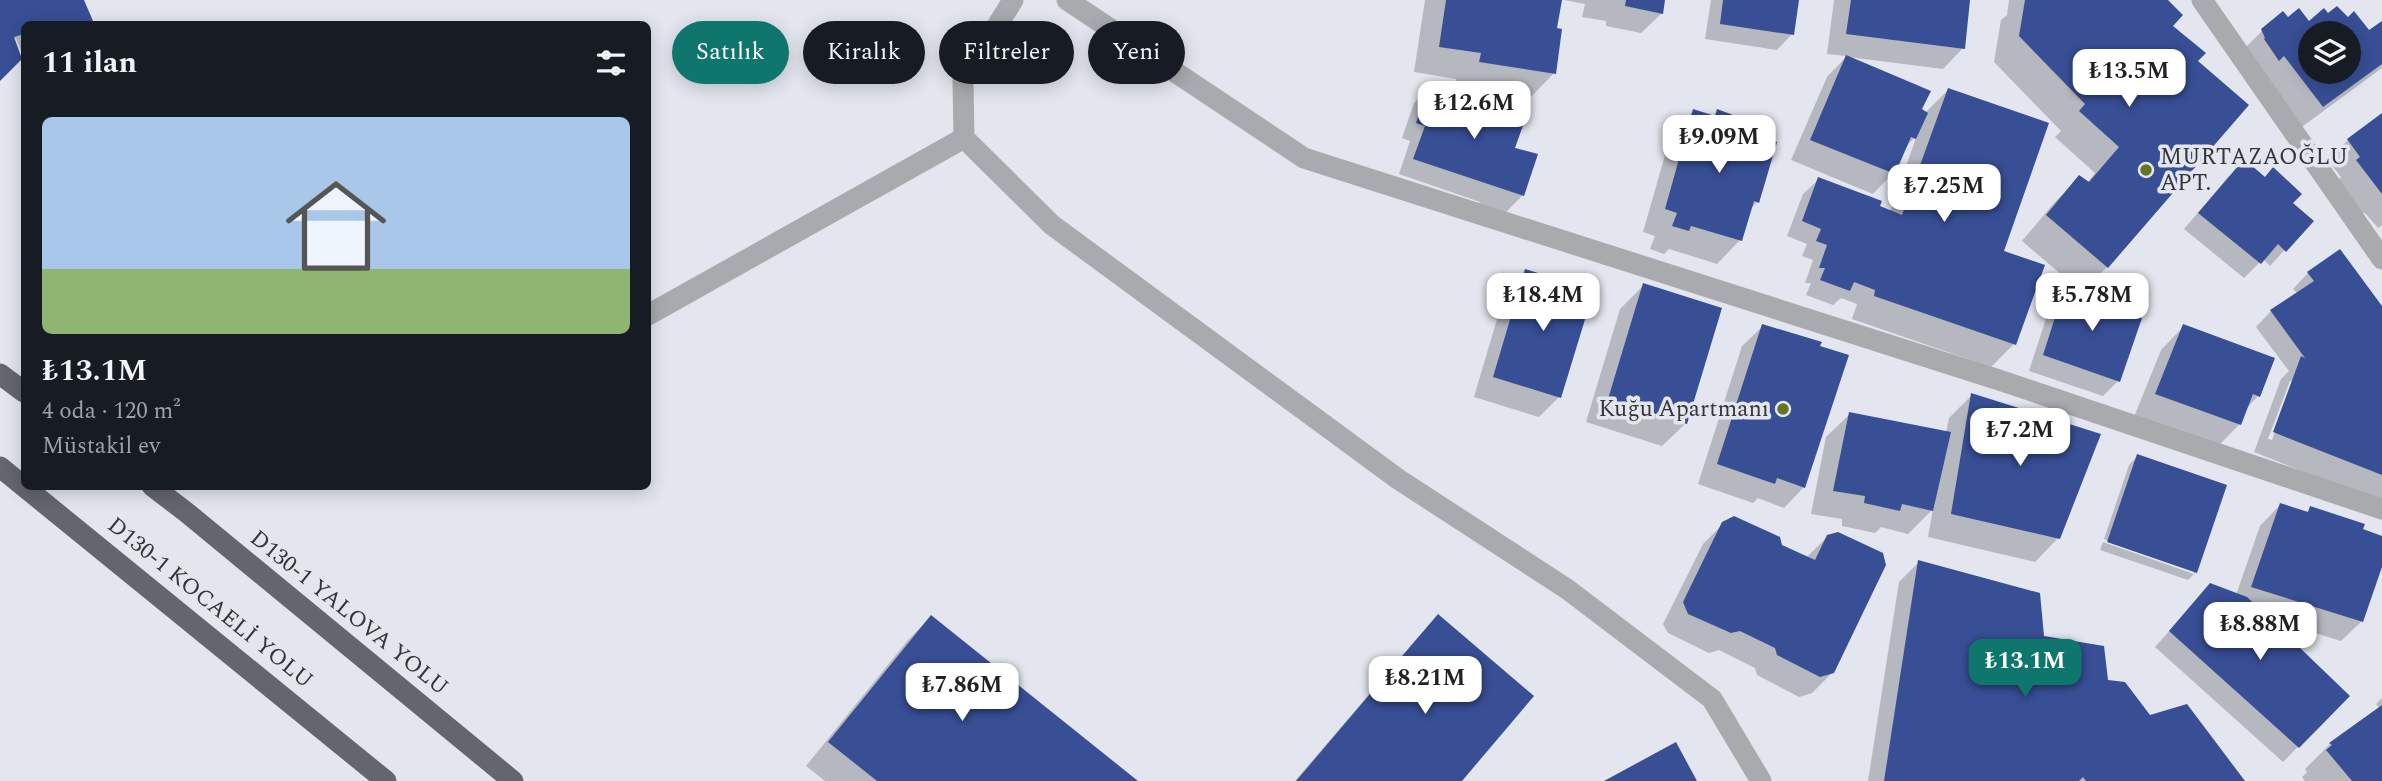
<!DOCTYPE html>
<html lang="tr">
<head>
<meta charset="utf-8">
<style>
  body { margin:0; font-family:Spectral,serif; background:#20242c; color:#f1f3f6; height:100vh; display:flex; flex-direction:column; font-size:26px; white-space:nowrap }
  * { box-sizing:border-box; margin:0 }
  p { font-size:23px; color:#9ea1a6 }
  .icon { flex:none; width:38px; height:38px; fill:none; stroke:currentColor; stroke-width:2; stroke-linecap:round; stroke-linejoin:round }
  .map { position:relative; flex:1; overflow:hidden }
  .details { position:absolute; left:21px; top:21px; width:630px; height:469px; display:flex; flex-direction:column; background:#171b24; border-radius:10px; box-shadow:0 4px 18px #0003 }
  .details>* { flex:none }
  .guide { position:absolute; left:672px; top:21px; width:665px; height:63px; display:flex; gap:14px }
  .tools { position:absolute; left:2298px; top:21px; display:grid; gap:14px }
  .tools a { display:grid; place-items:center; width:63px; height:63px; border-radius:50%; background:#171b24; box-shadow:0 4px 18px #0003; font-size:35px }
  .price { position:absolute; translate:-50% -60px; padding:0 16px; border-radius:14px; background:#fff; color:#222; font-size:23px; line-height:46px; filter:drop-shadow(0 2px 4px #0008) }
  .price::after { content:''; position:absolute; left:50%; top:42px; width:21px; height:16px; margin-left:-10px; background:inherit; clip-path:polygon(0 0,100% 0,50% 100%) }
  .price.active { background:#0f766e; color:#fff }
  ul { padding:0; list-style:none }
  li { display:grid; align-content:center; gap:14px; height:371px; padding:0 21px }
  li span { display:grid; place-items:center; height:217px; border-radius:10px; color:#555 }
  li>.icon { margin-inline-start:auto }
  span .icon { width:126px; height:126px; fill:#fffc; stroke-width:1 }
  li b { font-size:30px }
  h2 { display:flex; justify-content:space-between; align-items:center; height:84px; padding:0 21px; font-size:30px }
  .chip { padding:0 24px; border-radius:32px; background:#171b24; box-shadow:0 4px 18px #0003; font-size:24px; line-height:63px }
  .chip.active { background:#0f766e; color:#fff }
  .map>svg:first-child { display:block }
</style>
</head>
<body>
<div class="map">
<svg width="2382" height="781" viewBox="0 0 2382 781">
  <rect width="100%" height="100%" fill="#e3e6ee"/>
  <g fill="#0003" fill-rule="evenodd">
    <path d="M0,0H82L91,21L88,24H24V58L16,38L13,39L0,79Z"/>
    <path d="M1425,0H1560L1555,29L1554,73L1529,99L1455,87L1456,79L1414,72Z"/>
    <path d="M1564,0H1664L1662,13L1641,33L1606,26V21L1582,17L1585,4Z"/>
    <path d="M1711,0H1798L1792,34L1777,50L1705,39Z"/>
    <path d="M1834,0H1968L1963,48L1943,69L1848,57L1925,113L1948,90L2002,252L2014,344L1991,367L1852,319L1857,304L1841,298L1833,305L1806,295L1811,283H1805L1813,260L1802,256L1807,244L1787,236L1803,194L1819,179L1890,212L1917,135L1904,149L1893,173L1873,194L1791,160L1827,77L1847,56L1827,54Z"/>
    <path d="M2009,0H2166L2171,26L2196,61L2107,267L2083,290L2111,310L2118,381L2103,396L2029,371L2052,300L2067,285L2077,288L2022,241L2054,203L2079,178L2087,183L2095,173L2055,137L2061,131L1994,62L2001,20L2007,15Z"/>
    <path d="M2327,16L2368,33L2382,23V68L2299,129L2239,54L2262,31L2288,20L2308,24ZM2310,33H2348V72H2310Z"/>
    <path d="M1430,87L1513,149L1523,195L1497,221L1476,214L1480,202L1399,174L1410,141L1402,138L1414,103Z"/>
    <path d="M1694,111L1712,117L1718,111L1742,132L1757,202L1750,210L1740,240L1717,264L1669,249L1664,254L1650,249L1655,236L1643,232L1671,134Z"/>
    <path d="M2382,114V225L2378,228L2365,213L2361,214L2337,181L2341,177L2328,160L2348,140Z"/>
    <path d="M2229,176L2290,203L2311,221L2270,266L2263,259L2244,278L2184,229Z"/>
    <path d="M1525,271L1559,397L1539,417L1474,397L1505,292Z"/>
    <path d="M2308,273L2382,309V503L2254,452L2281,379L2289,371L2256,327L2271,311L2298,294L2293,289ZM2290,381H2294L2272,440L2268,439Z"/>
    <path d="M1644,285L1686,423L1662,446L1586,422L1620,309Z"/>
    <path d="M1763,326L1804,487L1784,508L1758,498L1753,503L1698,484L1742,346Z"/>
    <path d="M2184,326L2258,396L2246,409L2240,424L2217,447L2134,417L2161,350Z"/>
    <path d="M1972,395L2058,538L2035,562L1928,537L1933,509L1908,534L1881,527L1875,533L1842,526V519L1811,514L1826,437L1850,414L1946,433L1949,418Z"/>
    <path d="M2137,457L2196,572L2188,580L2100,550L2103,542L2194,574V570L2104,539L2129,465Z"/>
    <path d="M2280,505L2306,513L2311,508L2382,538V562L2362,621L2341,641L2266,618L2348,696L2283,762L2155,647L2210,585L2236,595L2260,526Z"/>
    <path d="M1724,523L1806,558L1828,536L1833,672L1812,693L1799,697L1757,675L1755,668L1719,650L1709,653L1668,633L1663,624L1703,544Z"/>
    <path d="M1919,562L2042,638L2106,682L2149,717L2243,781H1868L1899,582Z"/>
    <path d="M931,617L1135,781H825L806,766L908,640Z"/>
    <path d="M1438,617L1460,781H1295L1418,637Z"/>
    <path d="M2382,698V781H2305L2302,777L2307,772L2305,769L2330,744L2380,709L2376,704Z"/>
  </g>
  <g fill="#384f96" fill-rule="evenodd">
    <path d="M0,0H84L93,21L85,24H24V34L14,37L22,59L0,81Z"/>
    <path d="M1446,0H1562L1557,28L1562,29L1556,74L1479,62L1481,53L1439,47Z"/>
    <path d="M1626,0H1665L1663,14L1625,6Z"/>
    <path d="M1723,0H1799L1794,35L1720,24Z"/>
    <path d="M1851,0H1970L1965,49L1846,34Z"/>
    <path d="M2025,0H2168L2183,15L2173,26L2206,53L2198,61L2249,105L2108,268L2046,215L2079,175L2089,182L2119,147L2079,111L2085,104L2019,36Z"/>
    <path d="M2337,6L2348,17L2354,11L2369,30L2382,21V64L2323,107L2284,56L2279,61L2264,39L2265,38L2261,29L2283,11L2288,17L2299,8L2309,21L2324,8L2328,13ZM2310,33H2348V72H2310Z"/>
    <path d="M1846,55L1931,91L1922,109L1928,113L1916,139L1911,137L1895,174L1810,140Z"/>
    <path d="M1429,85L1526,117L1515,148L1538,154L1524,196L1413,159L1425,126L1416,123Z"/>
    <path d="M1948,88L2049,123L2004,251L2045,265L2016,345L1874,296L1875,290L1854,282L1850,291L1820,280L1825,268H1819L1827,245L1816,241L1821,229L1802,221L1818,177L1882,201L1880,206L1902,215Z"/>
    <path d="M1693,109L1715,116L1717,109L1749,121L1744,131L1777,142L1759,203L1754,201L1742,241L1691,226L1689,231L1672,226L1677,213L1665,209Z"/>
    <path d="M2382,113V194L2356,160L2360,157L2347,139Z"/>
    <path d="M2244,159L2265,177L2273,167L2302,194L2293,203L2314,221L2286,252L2278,244L2261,264L2198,213Z"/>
    <path d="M2340,249L2382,306V475L2273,432L2301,356L2305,358L2270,310L2314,281L2307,272Z"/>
    <path d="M1525,269L1594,290L1561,398L1493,377Z"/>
    <path d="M1643,283L1722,308L1687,424L1608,399Z"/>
    <path d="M2066,283L2116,300L2113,309L2142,318L2120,382L2043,355Z"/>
    <path d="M1762,324L1822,342L1820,346L1849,355L1805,488L1777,478L1775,484L1717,464Z"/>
    <path d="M2183,324L2275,358L2260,397L2253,394L2241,425L2155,394Z"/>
    <path d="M1971,393L2101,434L2060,539L1951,514Z"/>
    <path d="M1849,412L1951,432L1933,511L1902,504L1900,511L1864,503L1865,496L1833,491Z"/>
    <path d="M2137,454L2227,485L2197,573L2107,542Z"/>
    <path d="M2280,503L2308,512L2310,506L2365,524L2363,529L2382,536V567L2363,622L2251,587Z"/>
    <path d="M1734,516L1780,537L1782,545L1815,560L1827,535L1838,532L1883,553L1886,565L1834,673L1820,677L1777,655L1775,648L1740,631L1731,633L1688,614L1683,602L1722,522Z"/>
    <path d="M1918,560L2040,593L2044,636L2104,646L2108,680L2125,682L2150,715L2187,704L2245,781H2086L2083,777L2079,781H1884Z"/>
    <path d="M2210,583L2247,597L2350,696L2299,748L2169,631Z"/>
    <path d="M1438,614L1534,696L1462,781H1296Z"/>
    <path d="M931,615L1138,781H877L828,742Z"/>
    <path d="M2382,705V781H2352L2326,750L2332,745L2329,743Z"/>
    <path d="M1676,742L1697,781H1604Z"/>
  </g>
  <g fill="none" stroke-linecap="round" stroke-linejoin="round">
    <g stroke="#a9aaae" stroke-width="21">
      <path d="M1013,0L963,81L964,138L1052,225L1398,479L1567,589L1712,699L1761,781"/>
      <path d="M1067,0L1304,158L1999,380L2382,509"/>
      <path d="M2202,0L2382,259"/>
      <path d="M648,315L964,138"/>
    </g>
    <g stroke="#64666d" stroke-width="21">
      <path d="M0,374L24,392"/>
      <path d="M0,467L386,781"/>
      <path d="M152,486L186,512L513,781"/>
    </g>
  </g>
  <g fill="#677420" stroke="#e3e6ee" stroke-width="2.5">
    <circle cx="2146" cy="170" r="7"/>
    <circle cx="1783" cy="409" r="7"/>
  </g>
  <g text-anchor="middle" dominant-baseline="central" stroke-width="7" stroke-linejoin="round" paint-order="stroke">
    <g font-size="23" fill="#343538" stroke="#e3e6ee" text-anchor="start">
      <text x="2160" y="157">MURTAZAOĞLU<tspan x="2160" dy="26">APT.</tspan></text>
      <text x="1769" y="409" text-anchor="end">Kuğu Apartmanı</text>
    </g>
    <g font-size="23" fill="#343538" stroke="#e3e6ee">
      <text transform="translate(210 603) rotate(39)">D130-1 KOCAELİ YOLU</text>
      <text transform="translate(349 613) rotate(39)">D130-1 YALOVA YOLU</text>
    </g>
  </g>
</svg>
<div class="tools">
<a><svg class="icon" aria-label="layers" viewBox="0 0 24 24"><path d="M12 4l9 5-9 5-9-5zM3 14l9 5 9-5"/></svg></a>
</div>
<b class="price" style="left:2129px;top:109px">₺13.5M</b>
<b class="price" style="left:1474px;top:141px">₺12.6M</b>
<b class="price" style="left:1719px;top:175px">₺9.09M</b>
<b class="price" style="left:1944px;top:224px">₺7.25M</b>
<b class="price" style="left:1543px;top:333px">₺18.4M</b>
<b class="price" style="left:2092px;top:333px">₺5.78M</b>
<b class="price" style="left:2020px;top:468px">₺7.2M</b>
<b class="price" style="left:2260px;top:662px">₺8.88M</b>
<b class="price active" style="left:2025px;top:699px">₺13.1M</b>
<b class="price" style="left:1425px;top:716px">₺8.21M</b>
<b class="price" style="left:962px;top:723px">₺7.86M</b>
<div class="guide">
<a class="chip active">Satılık</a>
<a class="chip">Kiralık</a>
<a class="chip">Filtreler</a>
<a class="chip">Yeni</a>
</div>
<section class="details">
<h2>11 ilan<svg class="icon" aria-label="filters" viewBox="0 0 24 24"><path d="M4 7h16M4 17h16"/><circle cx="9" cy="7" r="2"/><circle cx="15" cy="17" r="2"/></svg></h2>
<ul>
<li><span style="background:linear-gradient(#a9c7e8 70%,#8fb573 0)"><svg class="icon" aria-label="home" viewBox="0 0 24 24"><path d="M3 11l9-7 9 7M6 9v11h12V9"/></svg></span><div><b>₺13.1M</b><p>4 oda · 120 m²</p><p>Müstakil ev</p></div></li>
</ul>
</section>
</div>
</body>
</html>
